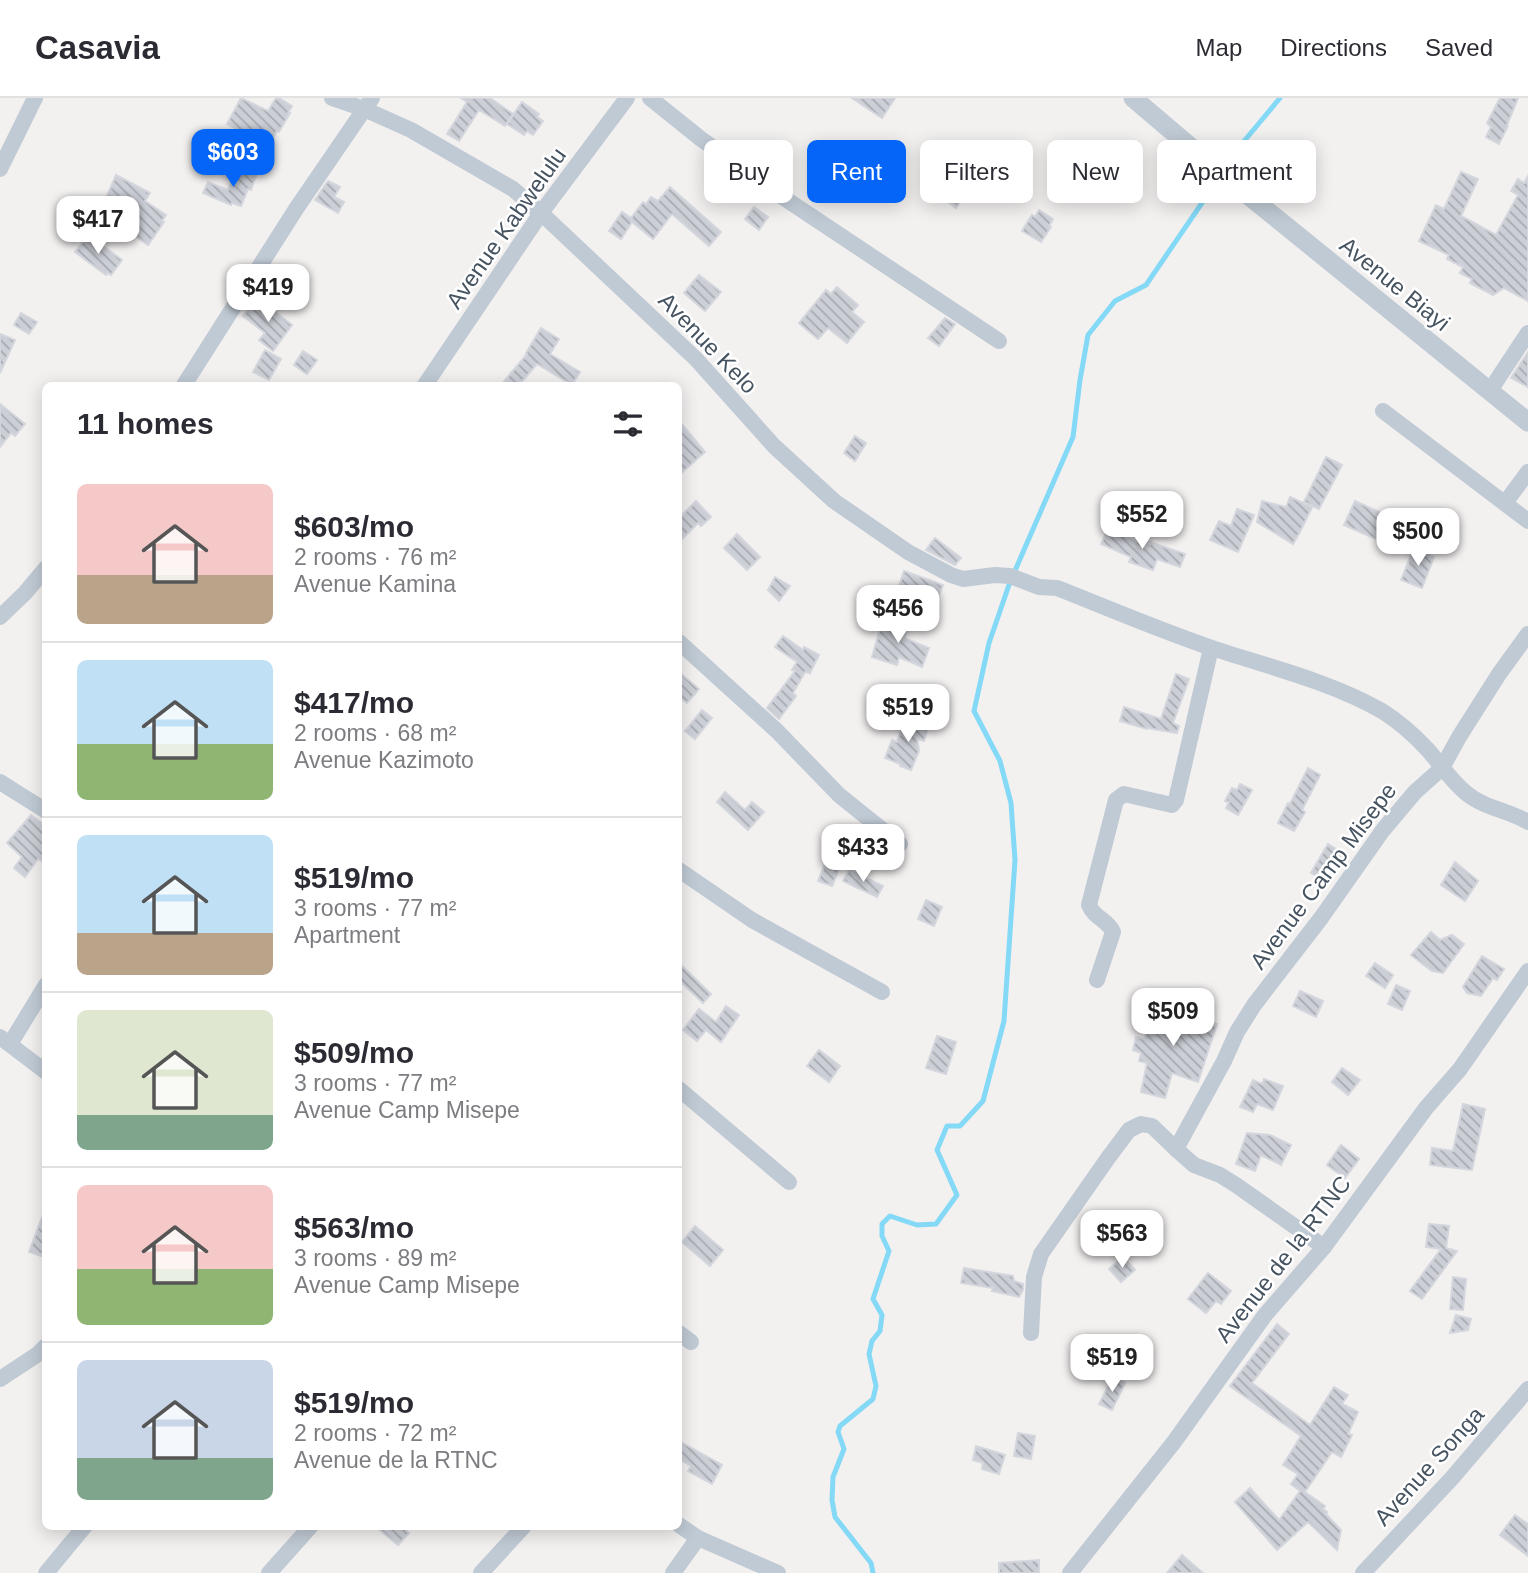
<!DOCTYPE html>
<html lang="en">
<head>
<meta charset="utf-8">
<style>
  body { margin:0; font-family:Helvetica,sans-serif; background:#f2f2f3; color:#2b2b33; height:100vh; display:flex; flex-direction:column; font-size:26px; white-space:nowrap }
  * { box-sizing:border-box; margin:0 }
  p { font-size:23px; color:#7c7c81 }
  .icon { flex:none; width:38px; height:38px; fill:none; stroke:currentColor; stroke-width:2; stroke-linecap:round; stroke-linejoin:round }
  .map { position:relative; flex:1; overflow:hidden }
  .panel { position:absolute; left:42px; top:284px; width:640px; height:1148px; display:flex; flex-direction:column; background:#fff; border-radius:10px; box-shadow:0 4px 18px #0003 }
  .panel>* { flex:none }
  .hud { position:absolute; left:704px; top:42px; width:665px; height:63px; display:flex; gap:14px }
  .price { position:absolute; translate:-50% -60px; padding:0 16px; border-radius:14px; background:#fff; color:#222; font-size:23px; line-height:46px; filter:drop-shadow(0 2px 4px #0008) }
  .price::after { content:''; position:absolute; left:50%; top:42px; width:21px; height:16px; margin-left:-10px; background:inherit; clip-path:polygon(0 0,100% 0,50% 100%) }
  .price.active { background:#0565f9; color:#fff }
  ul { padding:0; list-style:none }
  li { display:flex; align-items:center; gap:21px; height:175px; padding:0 35px }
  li+li { border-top:2px solid #e1e1e2 }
  li span { display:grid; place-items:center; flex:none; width:196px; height:140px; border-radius:10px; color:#555 }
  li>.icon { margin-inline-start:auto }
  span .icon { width:84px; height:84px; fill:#fffc; stroke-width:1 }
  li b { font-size:30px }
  h2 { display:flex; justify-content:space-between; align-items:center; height:84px; padding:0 35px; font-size:30px }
  .pill { padding:0 24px; border-radius:10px; background:#fff; box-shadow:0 4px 18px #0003; font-size:24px; line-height:63px }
  .pill.active { background:#0565f9; color:#fff }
  header { display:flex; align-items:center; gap:42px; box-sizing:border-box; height:98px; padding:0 35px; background:#fff; border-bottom:2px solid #e1e1e2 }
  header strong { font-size:33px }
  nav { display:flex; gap:38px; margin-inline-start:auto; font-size:24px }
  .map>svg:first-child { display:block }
</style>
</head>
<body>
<header>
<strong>Casavia</strong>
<nav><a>Map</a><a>Directions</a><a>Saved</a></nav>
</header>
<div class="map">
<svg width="1528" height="1475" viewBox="0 0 1528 1475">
  <defs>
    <pattern id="building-back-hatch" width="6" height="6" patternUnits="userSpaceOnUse" patternTransform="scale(1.75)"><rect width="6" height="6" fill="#cccfd6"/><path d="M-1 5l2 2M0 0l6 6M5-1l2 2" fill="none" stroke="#a7abb1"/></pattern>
  </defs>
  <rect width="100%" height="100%" fill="#f3f0f0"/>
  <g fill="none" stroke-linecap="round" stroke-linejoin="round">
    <g stroke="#83d9f6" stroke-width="5">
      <path d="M1224,72L1235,54L1280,0"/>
      <path d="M1014,475L1073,339L1080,282L1088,237L1115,203L1146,187L1219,80"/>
      <path d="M873,1475L871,1465L835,1419L832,1402L833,1379L844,1351L838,1334L840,1328L873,1301L876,1288L869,1256L872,1243L880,1233L882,1217L873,1201L889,1153L882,1138V1126L890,1118L917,1127L936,1126L957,1097L937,1052L947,1028H960L983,1003L1004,923L1015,762L1011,705L1000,663L974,613L989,545L1010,484"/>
    </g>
  </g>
  <g fill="url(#building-back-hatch)" stroke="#d4d6dd" stroke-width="2">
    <path d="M241,0L268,13L276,0H279L292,8L288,15H290L279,34L277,33L272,41L267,38L264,45L227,26Z"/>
    <path d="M461,0H490L513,16L505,28L479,12L459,43L447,36L467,4Z"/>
    <path d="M852,0H895L882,20Z"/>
    <path d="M1500,0H1518L1507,27L1508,28L1499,46L1486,39L1491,29L1487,25Z"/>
    <path d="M522,4L539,16L537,19L543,23L533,37L527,33L524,37L507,26Z"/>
    <path d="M237,70L256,78L251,92L248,91L241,108L232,105L231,107L203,95L208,84L228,92Z"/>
    <path d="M1461,74L1478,81L1461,118L1496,137L1518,97L1511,93L1518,81L1524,85L1528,78V203L1504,190L1493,197L1470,185L1472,181L1460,175L1463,169L1447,161L1449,157L1419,143L1436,107L1444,111Z"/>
    <path d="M116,77L150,95L145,103L166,117L162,123L164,124L148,147L131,135L136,126L103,107Z"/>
    <path d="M934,78L963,100L956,110L927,88Z"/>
    <path d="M328,83L340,89L334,99L344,104L338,115L315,102Z"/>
    <path d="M670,89L721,134L709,148L672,116L653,141L632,124L621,141L609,133L622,114L631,120L643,104L646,106L651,99L658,103Z"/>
    <path d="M754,109L768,119L759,132L745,121Z"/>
    <path d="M1039,112L1053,121L1049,128L1051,129L1041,144L1022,133L1032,117L1035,119Z"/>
    <path d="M88,137L122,162L111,177L107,175L106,177L75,154Z"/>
    <path d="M699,177L721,194L705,213L684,195Z"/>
    <path d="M837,189L858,207L852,214L864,224L847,245L828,230L818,241L799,225L826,192L831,196Z"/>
    <path d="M257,200L292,227L273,253L259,242L265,235L243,218Z"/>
    <path d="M21,215L37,224L29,236L14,227Z"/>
    <path d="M945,220L955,226L939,248L928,240Z"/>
    <path d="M541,230L559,241L550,256L580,274L572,287L537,266L519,287H501L527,256L526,255Z"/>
    <path d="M0,236L15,242L0,275Z"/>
    <path d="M265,252L281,261L269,282L253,274Z"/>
    <path d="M303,253L317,262L307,276L294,267Z"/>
    <path d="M1528,254V289L1511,280Z"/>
    <path d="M0,306L25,326L15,338L11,335L0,349Z"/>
    <path d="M679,323L705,354L679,377Z"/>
    <path d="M855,338L866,345L855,363L844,355Z"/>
    <path d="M1326,359L1342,367L1319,411L1304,404Z"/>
    <path d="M1290,399L1312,409L1301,432L1293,446L1257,424L1262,403L1286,409Z"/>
    <path d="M696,403L711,419L701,428L698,425L679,444V420Z"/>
    <path d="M1355,403L1390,419L1380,443L1344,427Z"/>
    <path d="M1237,411L1254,417L1238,454L1210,442L1219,423L1231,428Z"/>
    <path d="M1108,431L1137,444L1138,441L1150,446V444L1185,456L1180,469L1157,461L1153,472L1129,464L1131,459L1101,446Z"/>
    <path d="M737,436L760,459L747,472L724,450Z"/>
    <path d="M935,440L961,460L955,467L926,452Z"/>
    <path d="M1414,450L1434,459L1422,490L1401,482Z"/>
    <path d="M904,473L943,487L935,507L897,494Z"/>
    <path d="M775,479L790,488L779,503L768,492Z"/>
    <path d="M883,520L908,527L904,540L929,550L922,569L899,559L897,567L872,559Z"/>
    <path d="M783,538L803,552L804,549L819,557L810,575L805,574L793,595L796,598L779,621L767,610L795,573L792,572L797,564L775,549Z"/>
    <path d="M679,574L699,591L687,605L679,599Z"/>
    <path d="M1176,576L1189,581L1173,625L1179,628L1177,635L1147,630V631L1120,623L1124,609L1161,621Z"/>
    <path d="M702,612L712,620L695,641L685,633Z"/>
    <path d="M906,619L929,627L924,643L917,641L919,653L911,672L900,668V666L885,660L892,642L897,644Z"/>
    <path d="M1308,670L1320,677L1302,712L1305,714L1294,733L1278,725L1288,705L1290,706Z"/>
    <path d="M1240,686L1252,692L1238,717L1226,710L1229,704L1225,703L1232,690L1237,692Z"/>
    <path d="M725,694L745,712L752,704L764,714L748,732L717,704Z"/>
    <path d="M31,717L46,728V766L38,761L25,779L14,770L22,759L7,745Z"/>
    <path d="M1328,746L1343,755L1326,784L1311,775Z"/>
    <path d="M830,754L844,759L832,788L818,783Z"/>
    <path d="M1455,764L1478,783L1465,803L1441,787Z"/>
    <path d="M849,772L883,788L877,799L843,783Z"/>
    <path d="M926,802L942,809L934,828L918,821Z"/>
    <path d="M1431,834L1440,842L1452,837L1464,846L1443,875L1432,873L1411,857Z"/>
    <path d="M1482,858L1504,871L1497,882L1493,880L1481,898L1467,895L1463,889Z"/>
    <path d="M679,865L711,896L703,905L679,882Z"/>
    <path d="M1375,865L1393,877L1385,890L1366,878Z"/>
    <path d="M1396,887L1410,893L1402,912L1388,906Z"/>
    <path d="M1300,893L1323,903L1316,919L1293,908Z"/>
    <path d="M1154,903L1168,906L1167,913L1191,920L1192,918L1217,926L1198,984L1172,975L1165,1000L1141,994L1147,965L1139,963L1141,955L1133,952L1136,939L1145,941Z"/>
    <path d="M726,908L739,917L721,944L706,932L697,943L683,932L699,911L716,924Z"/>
    <path d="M937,938L956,944L946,976L926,970Z"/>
    <path d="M819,952L840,968L829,984L807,968Z"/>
    <path d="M1342,970L1360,982L1348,997L1332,984Z"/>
    <path d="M1264,981L1283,988L1273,1012L1257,1006L1253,1014L1240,1009L1253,982L1262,986Z"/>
    <path d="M1463,1006L1485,1011L1472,1072L1430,1067L1432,1050L1453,1053Z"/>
    <path d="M1247,1035L1270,1037L1291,1047L1281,1067L1261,1057L1255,1073L1236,1066Z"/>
    <path d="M1341,1047L1359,1061L1345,1080L1327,1067Z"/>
    <path d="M44,1114L46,1147L41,1158L29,1154Z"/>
    <path d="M1429,1126L1449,1128L1446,1150L1457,1153L1422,1201L1410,1193L1441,1151L1426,1149Z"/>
    <path d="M695,1128L723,1152L710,1168L682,1144Z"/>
    <path d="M1123,1159L1135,1172L1121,1184L1109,1171Z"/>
    <path d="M964,1170L1013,1178L1014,1183L1023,1186V1192L1019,1199L992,1193L993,1190L961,1185Z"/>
    <path d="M1208,1175L1231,1193L1221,1206L1216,1203L1206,1215L1188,1201Z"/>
    <path d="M1453,1179L1466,1181L1463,1212L1450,1211Z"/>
    <path d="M1456,1217L1471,1221L1468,1232L1450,1235Z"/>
    <path d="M1277,1226L1289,1236L1252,1285L1310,1327L1334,1289L1348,1297L1342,1306L1358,1314L1348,1336L1352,1337L1341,1359L1332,1354L1305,1394L1325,1408L1323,1411L1327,1414L1326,1416L1341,1432L1337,1452L1308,1424L1277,1452L1235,1404L1250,1390L1279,1422L1300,1393L1291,1386L1298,1376L1283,1367L1301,1338L1230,1288Z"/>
    <path d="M1113,1279L1125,1285L1112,1312L1099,1306Z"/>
    <path d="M1018,1335L1035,1338L1031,1361L1014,1358Z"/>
    <path d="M679,1343L722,1367L712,1386L688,1373L691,1368L679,1361Z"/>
    <path d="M976,1348L1005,1357L999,1376L982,1371L983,1365L973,1362Z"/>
    <path d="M1515,1417L1528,1426V1458L1500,1437Z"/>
    <path d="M375,1428H401L409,1435L398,1447Z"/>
    <path d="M1182,1457L1203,1475H1167Z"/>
    <path d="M1039,1462V1475H999V1465Z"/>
  </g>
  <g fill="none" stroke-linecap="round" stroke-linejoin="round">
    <g stroke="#c0cad4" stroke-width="16">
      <path d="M332,0L364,11L411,32L513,91L541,115L696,261L774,348L834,403L908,454L951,477L963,481L995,477L1010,478L1039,489L1057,490C1108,510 1159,532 1212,550C1269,569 1329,583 1382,613C1398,623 1414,637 1427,651C1440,665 1450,682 1466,695C1484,710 1508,712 1528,724"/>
      <path d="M650,0L701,41L775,94L999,243"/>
      <path d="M0,71L35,0"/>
      <path d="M184,287L296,111L372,0"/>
      <path d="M425,287L541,115L627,0"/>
      <path d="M1489,294L1528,235"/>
      <path d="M1383,313L1528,423"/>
      <path d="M1505,405L1528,374"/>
      <path d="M0,519L25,495L46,470"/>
      <path d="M679,544L777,633L839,697L900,746"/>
      <path d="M0,684L46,713"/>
      <path d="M679,772L752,822L882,894"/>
      <path d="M1097,882L1113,834C1108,822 1094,820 1089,807L1116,702L1124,696L1172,707L1176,702L1211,550"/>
      <path d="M0,939L46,974"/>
      <path d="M10,946L46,887"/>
      <path d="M679,991L789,1084"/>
      <path d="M1324,1149L1236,1087L1220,1077L1194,1067L1176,1051L1224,963L1237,934L1254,907L1321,820L1383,732L1415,694L1442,670L1459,639L1499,576L1528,536"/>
      <path d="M679,1235L691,1244"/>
      <path d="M1031,1235L1034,1179L1041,1156L1108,1060L1129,1032L1141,1026L1152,1028L1176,1051"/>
      <path d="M0,1281L38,1256L46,1248"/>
      <path d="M679,1427L698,1440L778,1475"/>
      <path d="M46,1475L85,1428"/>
      <path d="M269,1475L311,1428"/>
      <path d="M481,1475L524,1428"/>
      <path d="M673,1475L698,1440"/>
      <path d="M1070,1475L1174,1344L1265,1217L1324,1149L1426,1010L1460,971L1528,873"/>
      <path d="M1363,1475L1452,1380L1528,1291"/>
    </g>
    <path stroke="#c0cad4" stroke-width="19" d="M1133,0L1233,85L1528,324"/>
  </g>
  <g text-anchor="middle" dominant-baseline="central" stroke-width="5" stroke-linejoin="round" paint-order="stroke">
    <g font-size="23" fill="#465360" stroke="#fff">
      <text transform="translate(506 130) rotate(-55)">Avenue Kabwelulu</text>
      <text transform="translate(1395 186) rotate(39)">Avenue Biayi</text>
      <text transform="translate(708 245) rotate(46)">Avenue Kelo</text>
      <text transform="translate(1323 778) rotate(-53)">Avenue Camp Misepe</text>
      <text transform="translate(1283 1161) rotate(-52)">Avenue de la RTNC</text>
      <text transform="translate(1429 1368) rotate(-48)">Avenue Songa</text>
    </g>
  </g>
</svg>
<b class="price active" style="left:233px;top:91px">$603</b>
<b class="price" style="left:98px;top:158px">$417</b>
<b class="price" style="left:268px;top:226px">$419</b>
<b class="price" style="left:1142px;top:453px">$552</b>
<b class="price" style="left:1418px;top:470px">$500</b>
<b class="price" style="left:898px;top:547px">$456</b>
<b class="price" style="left:908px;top:646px">$519</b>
<b class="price" style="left:863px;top:786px">$433</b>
<b class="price" style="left:1173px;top:950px">$509</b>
<b class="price" style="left:1122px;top:1172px">$563</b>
<b class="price" style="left:1112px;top:1296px">$519</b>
<div class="hud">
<a class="pill">Buy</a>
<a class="pill active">Rent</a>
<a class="pill">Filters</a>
<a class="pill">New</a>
<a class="pill">Apartment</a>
</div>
<section class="panel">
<h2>11 homes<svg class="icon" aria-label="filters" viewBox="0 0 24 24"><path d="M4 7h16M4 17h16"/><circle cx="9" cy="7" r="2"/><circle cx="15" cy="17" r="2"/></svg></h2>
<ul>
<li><span style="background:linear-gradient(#f6c9c9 65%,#b9a48a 0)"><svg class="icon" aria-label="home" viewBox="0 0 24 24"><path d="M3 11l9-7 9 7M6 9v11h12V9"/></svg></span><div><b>$603/mo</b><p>2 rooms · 76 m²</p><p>Avenue Kamina</p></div></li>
<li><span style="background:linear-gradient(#bfe0f5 60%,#8fb573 0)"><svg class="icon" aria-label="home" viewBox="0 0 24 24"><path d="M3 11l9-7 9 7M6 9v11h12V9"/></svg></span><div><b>$417/mo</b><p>2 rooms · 68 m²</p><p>Avenue Kazimoto</p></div></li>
<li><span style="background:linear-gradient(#bfe0f5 70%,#b9a48a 0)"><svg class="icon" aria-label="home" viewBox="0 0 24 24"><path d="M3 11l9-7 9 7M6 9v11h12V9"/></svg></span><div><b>$519/mo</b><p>3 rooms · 77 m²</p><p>Apartment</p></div></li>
<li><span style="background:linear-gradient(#dfe7d0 75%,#7fa58c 0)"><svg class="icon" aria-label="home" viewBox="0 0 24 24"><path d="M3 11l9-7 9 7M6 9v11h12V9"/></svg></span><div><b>$509/mo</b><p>3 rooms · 77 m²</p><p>Avenue Camp Misepe</p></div></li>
<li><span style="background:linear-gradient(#f6c9c9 60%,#8fb573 0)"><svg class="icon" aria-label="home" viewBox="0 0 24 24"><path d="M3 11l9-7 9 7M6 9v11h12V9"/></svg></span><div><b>$563/mo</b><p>3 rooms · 89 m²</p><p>Avenue Camp Misepe</p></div></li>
<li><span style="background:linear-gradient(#c9d6e8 70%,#7fa58c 0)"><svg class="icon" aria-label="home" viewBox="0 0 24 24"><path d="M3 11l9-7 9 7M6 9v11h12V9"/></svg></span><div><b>$519/mo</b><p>2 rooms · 72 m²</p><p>Avenue de la RTNC</p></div></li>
</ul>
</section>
</div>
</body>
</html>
